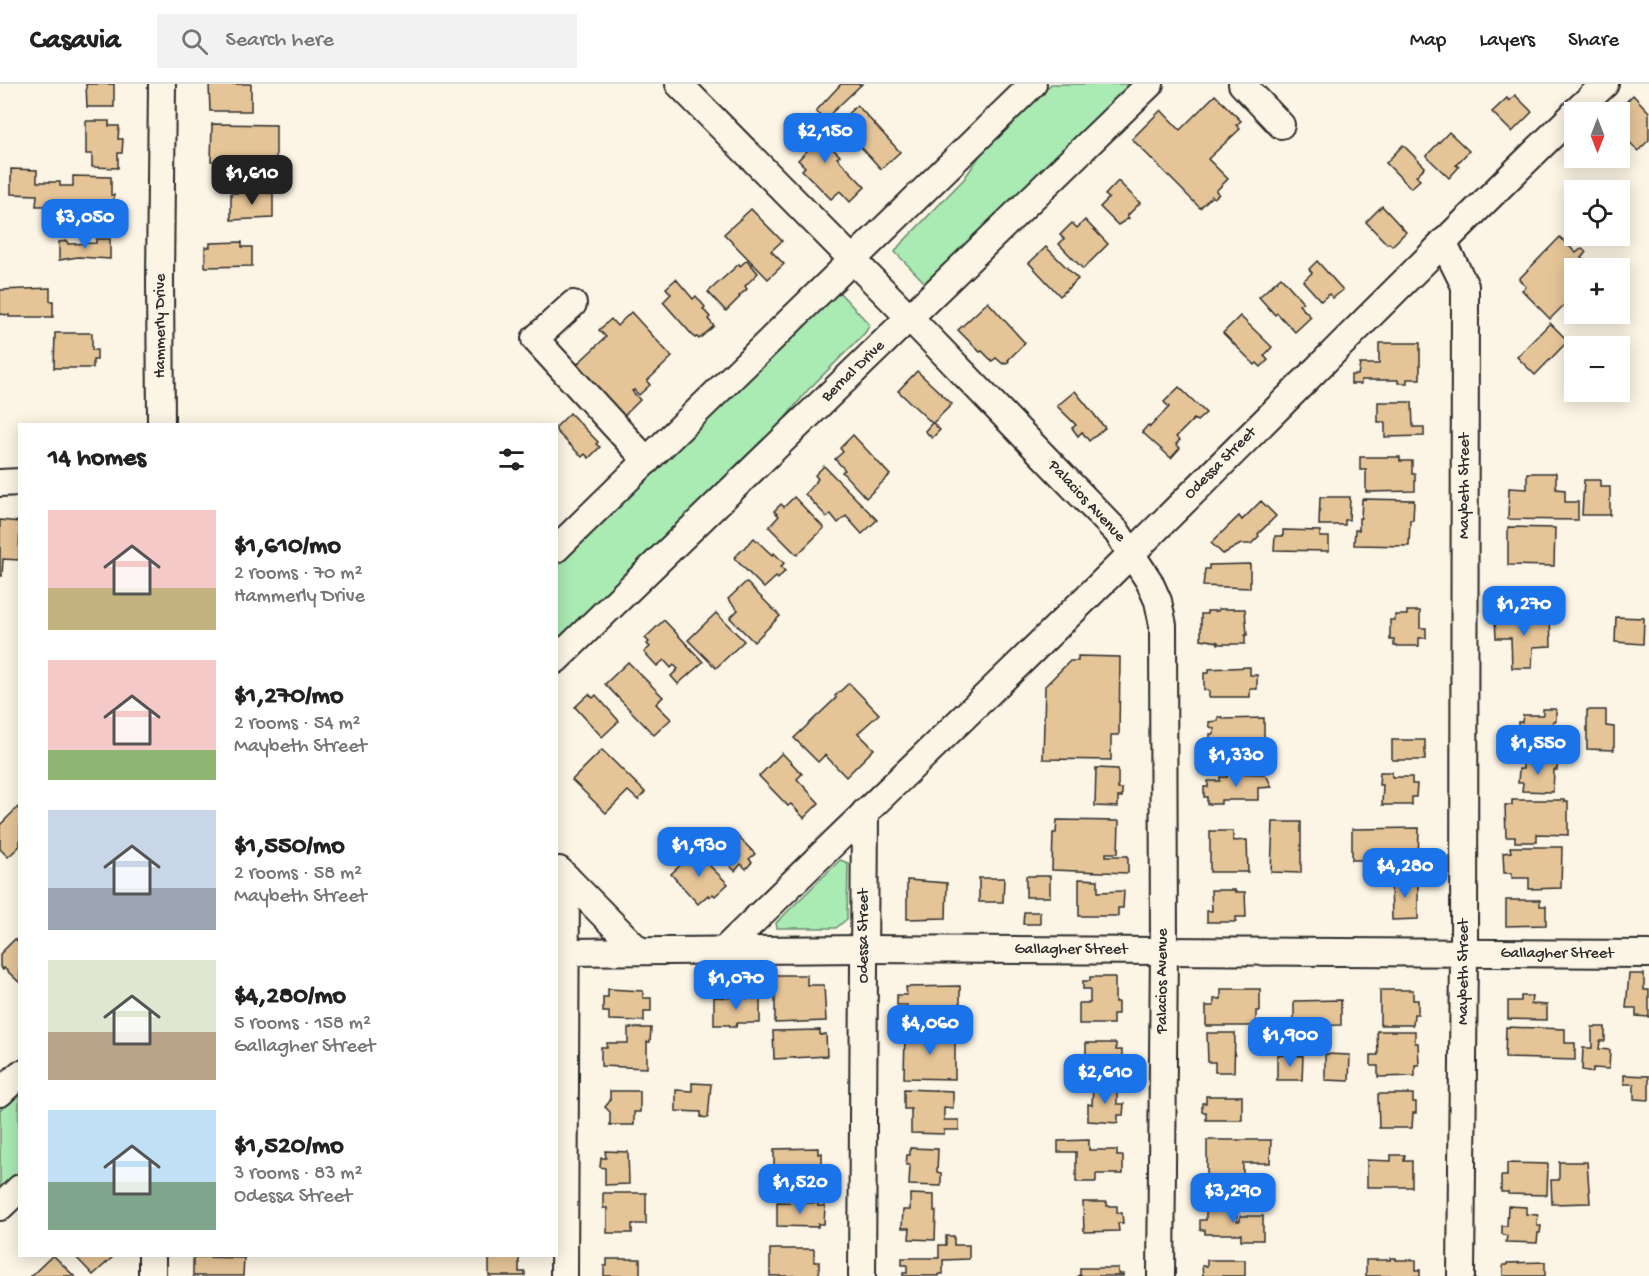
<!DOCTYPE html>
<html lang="en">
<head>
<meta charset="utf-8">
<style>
  body { margin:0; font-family:"Gochi Hand",sans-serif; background:#f2f2f2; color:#222; height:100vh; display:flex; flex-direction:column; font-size:22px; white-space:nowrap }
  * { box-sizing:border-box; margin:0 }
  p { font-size:20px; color:#767676 }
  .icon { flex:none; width:33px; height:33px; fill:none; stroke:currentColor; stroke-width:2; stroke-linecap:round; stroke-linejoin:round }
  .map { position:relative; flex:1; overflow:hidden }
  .details { position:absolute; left:18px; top:339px; width:540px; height:834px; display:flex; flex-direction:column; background:#fff; border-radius:0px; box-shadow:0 3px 15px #0003 }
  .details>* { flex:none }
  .needle { width:39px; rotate:180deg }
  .fabs { position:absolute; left:1564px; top:18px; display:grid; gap:12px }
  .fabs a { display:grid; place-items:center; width:66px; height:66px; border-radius:0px; background:#fff; box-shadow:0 3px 15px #0003; font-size:30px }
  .price { position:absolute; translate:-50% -51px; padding:0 14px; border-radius:12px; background:#1a73e8; color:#fff; font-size:20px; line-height:39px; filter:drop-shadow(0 2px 3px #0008) }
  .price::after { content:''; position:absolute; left:50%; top:36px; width:18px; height:14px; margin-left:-9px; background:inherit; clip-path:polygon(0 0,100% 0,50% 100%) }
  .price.on { background:#222; color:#fff }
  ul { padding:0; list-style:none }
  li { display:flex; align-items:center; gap:18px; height:150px; padding:0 30px }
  li span { display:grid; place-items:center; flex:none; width:168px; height:120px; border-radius:0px; color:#555 }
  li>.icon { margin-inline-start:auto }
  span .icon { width:72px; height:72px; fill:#fffc; stroke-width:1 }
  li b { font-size:26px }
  h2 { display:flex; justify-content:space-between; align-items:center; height:72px; padding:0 30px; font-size:26px }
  header { display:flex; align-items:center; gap:36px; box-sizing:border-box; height:84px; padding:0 30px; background:#fff; border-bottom:2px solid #e0e0e0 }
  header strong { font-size:28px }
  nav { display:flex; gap:33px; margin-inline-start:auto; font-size:21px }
  .search { width:420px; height:54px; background:#f2f2f2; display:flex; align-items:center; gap:15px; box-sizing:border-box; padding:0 21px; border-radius:0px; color:#767676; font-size:22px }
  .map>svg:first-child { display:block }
</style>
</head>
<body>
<header>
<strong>Casavia</strong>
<div class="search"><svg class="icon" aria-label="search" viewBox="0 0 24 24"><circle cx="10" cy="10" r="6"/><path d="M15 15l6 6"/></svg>Search here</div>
<nav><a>Map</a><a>Layers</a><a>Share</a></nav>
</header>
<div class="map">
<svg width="1649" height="1192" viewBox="0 0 1649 1192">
  <rect width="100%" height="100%" fill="#fcf5e5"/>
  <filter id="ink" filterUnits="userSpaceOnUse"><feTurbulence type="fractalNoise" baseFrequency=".0167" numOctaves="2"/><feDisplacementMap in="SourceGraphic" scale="12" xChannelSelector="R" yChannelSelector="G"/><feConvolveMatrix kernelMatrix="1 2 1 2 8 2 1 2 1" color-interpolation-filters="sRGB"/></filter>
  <g filter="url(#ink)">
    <g fill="#aaeab3" stroke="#6a8a6f" stroke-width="1.5">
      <path d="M1051,0H1134L926,200L895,168L899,162L964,95L983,67Z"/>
      <path d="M840,209L870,241L864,250L807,307L769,354L557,562V483L833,212Z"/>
      <path d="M840,776L848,779L847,835L836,844H777L776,839Z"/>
      <path d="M19,1007V1089L0,1108V1026Z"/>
    </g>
    <g fill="#e5c598" stroke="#2b2b2b" stroke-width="1.5">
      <path d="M86,0H114V23H87Z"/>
      <path d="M209,0H251V27H210Z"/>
      <path d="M841,0H862L824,36L816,27Z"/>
      <path d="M1215,11L1241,37L1236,41L1240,45L1208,75L1228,95L1216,107L1219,110L1214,114L1212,112L1200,124L1132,55L1161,26L1180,46Z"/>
      <path d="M1515,11L1532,28L1512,48L1492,28L1507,14L1509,17Z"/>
      <path d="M1633,11L1649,28V56L1638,67L1620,48V28H1616Z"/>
      <path d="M857,21L900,68L881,85L843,43L845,41L841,36Z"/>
      <path d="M807,34L829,55L826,58L840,72L837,74L865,103L850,118L840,107L831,115L802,86L805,83L798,76L808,66L792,50Z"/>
      <path d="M86,37H109V42H119L118,55H123L122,69H118V84L92,83V70H86Z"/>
      <path d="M212,40L276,41V78L211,77Z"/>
      <path d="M1449,48L1469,67L1456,81L1459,83L1449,94L1426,72Z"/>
      <path d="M1403,61L1425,83L1416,92L1420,96L1411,104L1386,79Z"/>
      <path d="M11,85L37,86V98H60V102H73V92L111,93V111H114V124L67,126V122H36L37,111L11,110Z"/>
      <path d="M1118,97L1140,119L1127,132L1129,134L1118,141L1100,123L1109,114L1105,111Z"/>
      <path d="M231,109H273V134L231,136Z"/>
      <path d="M1382,122L1406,148L1392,162L1389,159L1387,160L1366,138Z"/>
      <path d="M751,125L782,157L771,167L784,180L768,195L724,150Z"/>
      <path d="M1085,136L1108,160L1083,185L1059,160L1064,155L1060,151L1072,139L1077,144Z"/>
      <path d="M1560,153L1576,169L1582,164L1586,168L1581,174L1591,184H1575V210L1550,235L1522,206L1526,203L1519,195Z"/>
      <path d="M96,155H110V175L78,173L59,176V158L67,157L68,160L96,159Z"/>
      <path d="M242,158V163H252V182L205,183V163H210V159Z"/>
      <path d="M1046,163L1078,195L1060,212L1029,179Z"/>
      <path d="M747,176L758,189L745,202L747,205L739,212L740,213L726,227L708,208L739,180L740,182Z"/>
      <path d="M1317,177L1343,206L1333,214L1329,210L1321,217L1303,197L1312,189L1309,185Z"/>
      <path d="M1281,193L1303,218L1299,221L1311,233L1295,248L1277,229L1275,231L1259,213Z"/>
      <path d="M676,195L693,215L696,212L705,223L703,225L710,233L708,235L714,242L699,255L697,253L695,254L663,218L671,210L666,204Z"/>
      <path d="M50,204V217H53V233H9V231L0,230V206Z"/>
      <path d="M988,218L1025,259L1008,276L1009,277L1006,280L1004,279L1003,280L996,274L992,277L982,267L980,268L958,246Z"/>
      <path d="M631,228L672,273L647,297L650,301L639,311L634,306L632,307L640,316L623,333L574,283L606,253L599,246L611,235L617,242Z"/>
      <path d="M1240,232L1272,263L1264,272L1268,276L1261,283L1257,279L1255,281L1223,249Z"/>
      <path d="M1550,239L1568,257L1535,291L1517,273Z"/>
      <path d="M55,249H92V266H97V276H93V284H54Z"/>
      <path d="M1379,259H1420V295H1407V299H1398V296H1361V300H1351V291H1358L1360,280H1379Z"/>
      <path d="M917,287L952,320L933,339L940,346L932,354L925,347L932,339L898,307Z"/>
      <path d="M1179,303L1206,329L1197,337L1194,335L1176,353L1180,356L1176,360L1180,364L1171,374L1142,348L1148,341L1150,343L1169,323L1164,318Z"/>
      <path d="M1075,307L1105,344L1089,357L1082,348L1078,352L1072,344L1076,341L1057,322Z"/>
      <path d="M1378,318H1412L1413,343H1424V352L1385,353V338H1378Z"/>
      <path d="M570,329L598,358L596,360L600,363L589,374L585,370L582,373L556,347V343Z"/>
      <path d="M853,351L890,391L866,414L842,388L845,386L835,375L843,368L840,364Z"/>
      <path d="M1360,373H1400V377H1412V390H1415V407L1366,408V386H1360Z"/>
      <path d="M824,382L877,436L862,450L846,432L838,439L831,430L827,433L805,410L818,395L815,391Z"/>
      <path d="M1527,389H1556V405L1565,406V418H1578V436L1508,435L1509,404L1527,405Z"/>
      <path d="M1584,396H1600V403H1610V431H1582Z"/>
      <path d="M794,413L824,444L797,471L769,443L779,432L774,427L781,420L784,423Z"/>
      <path d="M1320,413H1350L1349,436H1345V441H1319Z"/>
      <path d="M1362,415L1414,416L1413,436H1410L1409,462L1354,461L1355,446H1359V434H1361Z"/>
      <path d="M1261,417L1276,432L1258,450L1259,452L1251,460H1241L1223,470L1211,459L1239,432L1242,436Z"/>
      <path d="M0,436L20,438L19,476L3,475L2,492L0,491Z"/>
      <path d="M1508,443L1555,444L1554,482L1508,481Z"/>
      <path d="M1283,446L1320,447V453H1329V467L1274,466L1275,452H1283Z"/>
      <path d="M754,454L772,471L774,469L784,479L781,483L785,487L778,495L776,493L764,504L734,474Z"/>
      <path d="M1250,480V504L1203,502L1205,485H1209V481Z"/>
      <path d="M746,498L780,532L754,558L730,534L738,526L728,515Z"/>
      <path d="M1218,525H1245L1247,551H1245V560H1218V558L1201,555V530H1207V527H1218Z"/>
      <path d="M1407,527H1420V544H1426V554H1419V562H1394V556H1390V536H1395V531H1407Z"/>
      <path d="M716,529L744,557L716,584L688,556Z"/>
      <path d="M1550,532L1551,562L1533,563L1532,584H1512L1511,554H1496L1495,534Z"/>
      <path d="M1616,533L1644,534L1643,560L1615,558Z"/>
      <path d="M664,536L703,578L678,600L671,592L678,585L674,581L671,584L664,576L657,582L644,568L650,563L647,560L649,558L645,554Z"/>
      <path d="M1078,572L1120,573L1119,651H1111V676L1043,675L1045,602L1070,577H1078Z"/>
      <path d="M628,578L663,613L656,620L671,635L654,651L605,600Z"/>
      <path d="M1250,583V591H1257V605H1250V613H1209V607L1204,606V589H1209V585Z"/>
      <path d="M849,599L879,630L858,649L874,665L846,693L825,671L818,678L794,654L836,614L835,612Z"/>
      <path d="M589,610L593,614L596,611L619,637L602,653L575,623Z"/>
      <path d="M1543,625H1556V637H1553V659L1522,658V649H1518V638H1522L1523,631H1543Z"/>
      <path d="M1587,626H1606V642L1614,643V666L1587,665Z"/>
      <path d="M1218,633H1223V635L1264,634V664H1210V650H1214V645L1209,642V638L1218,637Z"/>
      <rect x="1392" y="656" width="33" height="20"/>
      <path d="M602,666L645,708L638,716L628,707L606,729L572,696Z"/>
      <path d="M782,669L802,690L797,695L819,719L804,734L791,720L788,722L759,692Z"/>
      <path d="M1545,673L1558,674L1557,686H1554L1553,708L1522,707L1523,699H1518L1519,685H1523V678L1545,679Z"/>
      <path d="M1096,684L1118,685V705H1122V713H1118V723L1095,722Z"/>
      <path d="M1380,688H1392V693H1412V700H1417L1416,713H1412V721H1382L1383,701H1379Z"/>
      <path d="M1227,689L1263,690L1267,693L1272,703L1258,704V716H1221V720H1207V713H1204V703H1208V697H1220V693H1227Z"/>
      <path d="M1512,716H1564V718H1568V751L1537,750V758H1515V753H1506L1505,721H1512Z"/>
      <path d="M18,723L20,725V762L8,773L0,765V741Z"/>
      <path d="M1057,736L1119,737L1118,769H1106V772H1128V789L1052,786L1053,749H1056Z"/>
      <path d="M1273,738H1301V789L1271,788Z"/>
      <path d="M1419,744L1418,777H1398V788L1366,787V776H1352V745Z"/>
      <path d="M1210,747H1233V757L1247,756L1248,788H1210Z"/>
      <path d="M737,751L755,770L749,775L752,778L746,785L741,780L735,787L718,770Z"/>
      <path d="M1510,763H1562L1561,804L1529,805V794H1512V789H1504L1503,769L1511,768Z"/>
      <path d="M695,767L728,800L715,812L713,810L709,813L708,811L698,820L671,790Z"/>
      <rect x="1026" y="792" width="24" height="21"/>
      <path d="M979,794H1004L1003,818H979Z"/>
      <path d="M1391,794H1418V835L1392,836Z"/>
      <path d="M1079,795L1098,796V808L1124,807L1123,824H1118V832H1079Z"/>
      <path d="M907,796L947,799L946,834L907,835Z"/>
      <path d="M1211,806H1235V808H1245L1246,833H1236V838H1207V827H1212Z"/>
      <path d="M1506,816H1540V822H1546V841L1506,842Z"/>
      <path d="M1024,828H1040V840H1023Z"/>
      <path d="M15,855L20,859V899L4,884L3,886L0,883V870Z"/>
      <path d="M1629,890H1644V906H1649V933L1636,932V924H1626Z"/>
      <path d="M775,891H807V901H824L826,937L775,939Z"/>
      <path d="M1090,893H1115V918H1118V930H1113V940H1079V919H1090V905H1083V897H1090Z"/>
      <path d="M960,902V927L907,928V921H897V911H907L906,903Z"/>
      <path d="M608,905L643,907V914H651V927H644V937L609,936V928H603V913H608Z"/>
      <path d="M1221,905H1260V927H1256V942H1206V922H1214V915H1221Z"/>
      <path d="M1380,906H1413V916H1418V930H1414L1413,941H1380Z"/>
      <path d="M1521,912H1532L1531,920L1547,921V936L1508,935V917H1521Z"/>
      <path d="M714,913L760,915V939H737L736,943H730V941H714Z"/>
      <path d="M1341,916V941L1294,942V917Z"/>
      <path d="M1506,943L1565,945V959H1575V976L1505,974Z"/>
      <path d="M1592,943H1605V957H1600L1599,965L1610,966L1609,985L1593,984V988L1582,986L1583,964H1592Z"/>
      <path d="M628,944H651L650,958H647V984L601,982V963H607V959H628Z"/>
      <path d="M820,946V951L826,950L827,972L774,975L773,947Z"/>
      <path d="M1377,947H1415V959H1418L1419,981H1415V992L1378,993V982H1371V971H1378Z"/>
      <path d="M905,949L955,950V995L904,994Z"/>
      <path d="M1207,949H1235L1234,988H1215V978H1208Z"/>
      <path d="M1086,959H1116V966H1122V975H1117V995H1091V973H1086Z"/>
      <path d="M1325,970L1350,971L1349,997L1325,996Z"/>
      <path d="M1277,971L1303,972L1302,996H1277Z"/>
      <path d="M1624,991L1649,992V1016L1634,1015V1000H1624Z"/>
      <path d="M692,999L711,1000L708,1034L701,1033V1028L676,1027V1006L692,1007Z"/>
      <path d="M1093,1002L1117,1003V1020H1124L1123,1031H1118V1039L1088,1037V1020L1092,1021Z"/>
      <path d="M904,1005L953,1007V1024L944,1023V1036H959V1046H944V1050L911,1049V1025H904Z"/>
      <path d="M610,1007H640V1028H634V1041H610V1028L605,1023L610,1017Z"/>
      <path d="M1378,1010H1413V1018H1416V1029H1413L1412,1044H1379Z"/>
      <path d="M1206,1012H1242V1036H1206V1028H1202V1019H1206Z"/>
      <path d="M1089,1056V1066H1117V1072H1123V1090H1096V1098H1076V1068H1058V1057Z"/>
      <path d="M1207,1056H1271L1270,1079H1243V1098L1207,1097Z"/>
      <path d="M818,1064V1070L822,1069V1086H818V1089L774,1090V1065Z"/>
      <path d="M910,1064L938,1065L937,1088L941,1089V1102L909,1101L910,1081H906L907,1071H910Z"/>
      <path d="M605,1067L628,1068L629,1100L605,1101V1084L600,1083L601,1074H606Z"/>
      <path d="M1391,1071H1405L1404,1077H1412V1103H1367V1076L1391,1077Z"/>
      <path d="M1559,1078H1587L1590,1119L1552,1120L1551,1096H1559Z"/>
      <path d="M1507,1079L1548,1080L1547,1111L1508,1110V1108H1501V1092H1507Z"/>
      <path d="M603,1109H646V1140H632V1149H607V1124H603Z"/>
      <path d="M910,1110L934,1111V1127H936L935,1156L909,1155L910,1144H902L903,1126H910Z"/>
      <path d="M777,1118L818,1119V1122H825L824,1140H818V1143L777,1142Z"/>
      <path d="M1083,1118H1107V1122H1117V1129H1122L1123,1139H1118L1119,1147L1084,1148Z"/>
      <path d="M1508,1122L1526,1123V1130L1538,1131L1537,1142H1541L1540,1149H1538L1537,1159L1506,1158L1507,1152L1502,1150V1142H1507Z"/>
      <path d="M1206,1125H1237V1137H1240V1132H1263V1156H1241V1150H1205V1146H1200V1136H1206Z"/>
      <path d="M946,1152H954V1161H969V1175L943,1176V1190H939V1192H903V1189H907V1181H902V1174H939V1161H946Z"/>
      <path d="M770,1165H814V1178H819V1192H770Z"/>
      <path d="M52,1172H54L74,1192H31Z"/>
      <path d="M75,1172H114L93,1191Z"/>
      <path d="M489,1172H519V1188H525V1192H489Z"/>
      <path d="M193,1173L244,1174L243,1192H193Z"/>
      <path d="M1390,1174H1396V1176H1416V1186H1420V1192H1366V1176H1390Z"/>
      <path d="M607,1175H640V1192H604V1182H607Z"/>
      <path d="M1207,1176H1245V1192H1203L1202,1182H1207Z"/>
      <path d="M1545,1178V1192H1503V1181H1507V1179Z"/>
      <path d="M1080,1184H1118V1190H1123V1192H1077L1080,1191Z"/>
    </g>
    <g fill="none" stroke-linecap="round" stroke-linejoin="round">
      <defs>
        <g id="minor">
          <path d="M679,0L910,234L1117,448L1149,497L1158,517L1163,541L1164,866L1161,1192"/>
          <path d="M1242,0L1281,41"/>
          <path d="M1575,28L1605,0"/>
          <path d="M1443,158L1465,202L1464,870L1461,1192"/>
          <path d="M573,220L535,255L647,377"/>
          <path d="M161,340L160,195L162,0"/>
          <path d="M0,399L20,398"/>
          <path d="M556,465L1033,0"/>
          <path d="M556,576L1150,0"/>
          <path d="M559,786L638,866"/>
          <path d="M725,865C860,732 998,602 1133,468C1281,322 1426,174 1575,29"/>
          <path d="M565,868L864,865L1649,870"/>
          <path d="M0,1009L20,990"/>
          <path d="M0,1123L20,1104"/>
          <path d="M152,1192V1172"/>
          <path d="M564,1192L566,793"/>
          <path d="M862,1192L865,728"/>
        </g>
      </defs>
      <use href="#minor" stroke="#2b2b2b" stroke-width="30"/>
      <use href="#minor" stroke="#fcf5e5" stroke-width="26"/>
    </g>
  </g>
  <g text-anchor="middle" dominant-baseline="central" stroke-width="4.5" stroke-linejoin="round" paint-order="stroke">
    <g font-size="16" fill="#2b2b2b" stroke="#fcf5e5">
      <text transform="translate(161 242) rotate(-90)">Hammerly Drive</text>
      <text transform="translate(854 288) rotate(-44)">Bernal Drive</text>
      <text transform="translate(1221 380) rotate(-45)">Odessa Street</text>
      <text transform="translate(1465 402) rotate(-90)">Maybeth Street</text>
      <text transform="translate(1086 418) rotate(47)">Palacios Avenue</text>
      <text transform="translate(864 852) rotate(-90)">Odessa Street</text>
      <text x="1071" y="866">Gallagher Street</text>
      <text x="1557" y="870">Gallagher Street</text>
      <text transform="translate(1464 888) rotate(-90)">Maybeth Street</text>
      <text transform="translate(1163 897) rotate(-90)">Palacios Avenue</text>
    </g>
  </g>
</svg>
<div class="fabs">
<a><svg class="needle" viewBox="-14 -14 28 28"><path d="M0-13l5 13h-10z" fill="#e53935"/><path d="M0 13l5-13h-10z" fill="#767676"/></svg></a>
<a><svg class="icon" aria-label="locate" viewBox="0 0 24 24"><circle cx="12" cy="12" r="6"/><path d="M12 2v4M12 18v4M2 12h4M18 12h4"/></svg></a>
<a>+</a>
<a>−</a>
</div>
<b class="price" style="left:825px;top:80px">$2,150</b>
<b class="price on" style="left:252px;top:122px">$1,610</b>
<b class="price" style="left:85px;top:166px">$3,050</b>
<b class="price" style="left:1524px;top:553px">$1,270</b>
<b class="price" style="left:1538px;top:692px">$1,550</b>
<b class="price" style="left:1236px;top:704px">$1,330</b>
<b class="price" style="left:699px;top:794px">$1,930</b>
<b class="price" style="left:1405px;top:815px">$4,280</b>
<b class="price" style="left:736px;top:927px">$1,070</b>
<b class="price" style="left:930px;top:972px">$4,060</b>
<b class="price" style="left:1290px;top:984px">$1,900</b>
<b class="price" style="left:1105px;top:1021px">$2,610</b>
<b class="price" style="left:800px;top:1131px">$1,520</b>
<b class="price" style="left:1233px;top:1140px">$3,290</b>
<section class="details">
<h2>14 homes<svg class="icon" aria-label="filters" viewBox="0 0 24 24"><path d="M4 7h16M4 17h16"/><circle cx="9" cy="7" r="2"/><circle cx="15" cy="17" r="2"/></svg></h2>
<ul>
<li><span style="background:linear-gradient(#f6c9c9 65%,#c2b280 0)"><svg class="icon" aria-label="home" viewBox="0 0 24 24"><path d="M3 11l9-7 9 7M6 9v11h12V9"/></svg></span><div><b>$1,610/mo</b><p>2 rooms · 70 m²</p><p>Hammerly Drive</p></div></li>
<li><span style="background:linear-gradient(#f6c9c9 75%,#8fb573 0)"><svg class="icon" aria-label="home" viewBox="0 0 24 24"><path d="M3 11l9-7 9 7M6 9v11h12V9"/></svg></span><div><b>$1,270/mo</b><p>2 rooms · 54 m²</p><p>Maybeth Street</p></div></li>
<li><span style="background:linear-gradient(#c9d6e8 65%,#9aa5b1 0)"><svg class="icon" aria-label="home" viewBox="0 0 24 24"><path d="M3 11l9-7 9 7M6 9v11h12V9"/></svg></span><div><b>$1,550/mo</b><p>2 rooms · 58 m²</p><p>Maybeth Street</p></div></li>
<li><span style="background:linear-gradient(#dfe7d0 60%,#b9a48a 0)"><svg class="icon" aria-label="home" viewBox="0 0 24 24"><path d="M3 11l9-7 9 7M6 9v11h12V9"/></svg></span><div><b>$4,280/mo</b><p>5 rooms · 158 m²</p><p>Gallagher Street</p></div></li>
<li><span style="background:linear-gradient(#bfe0f5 60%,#7fa58c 0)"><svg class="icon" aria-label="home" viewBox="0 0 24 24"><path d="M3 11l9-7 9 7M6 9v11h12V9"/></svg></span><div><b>$1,520/mo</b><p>3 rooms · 83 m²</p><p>Odessa Street</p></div></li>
</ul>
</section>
</div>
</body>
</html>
